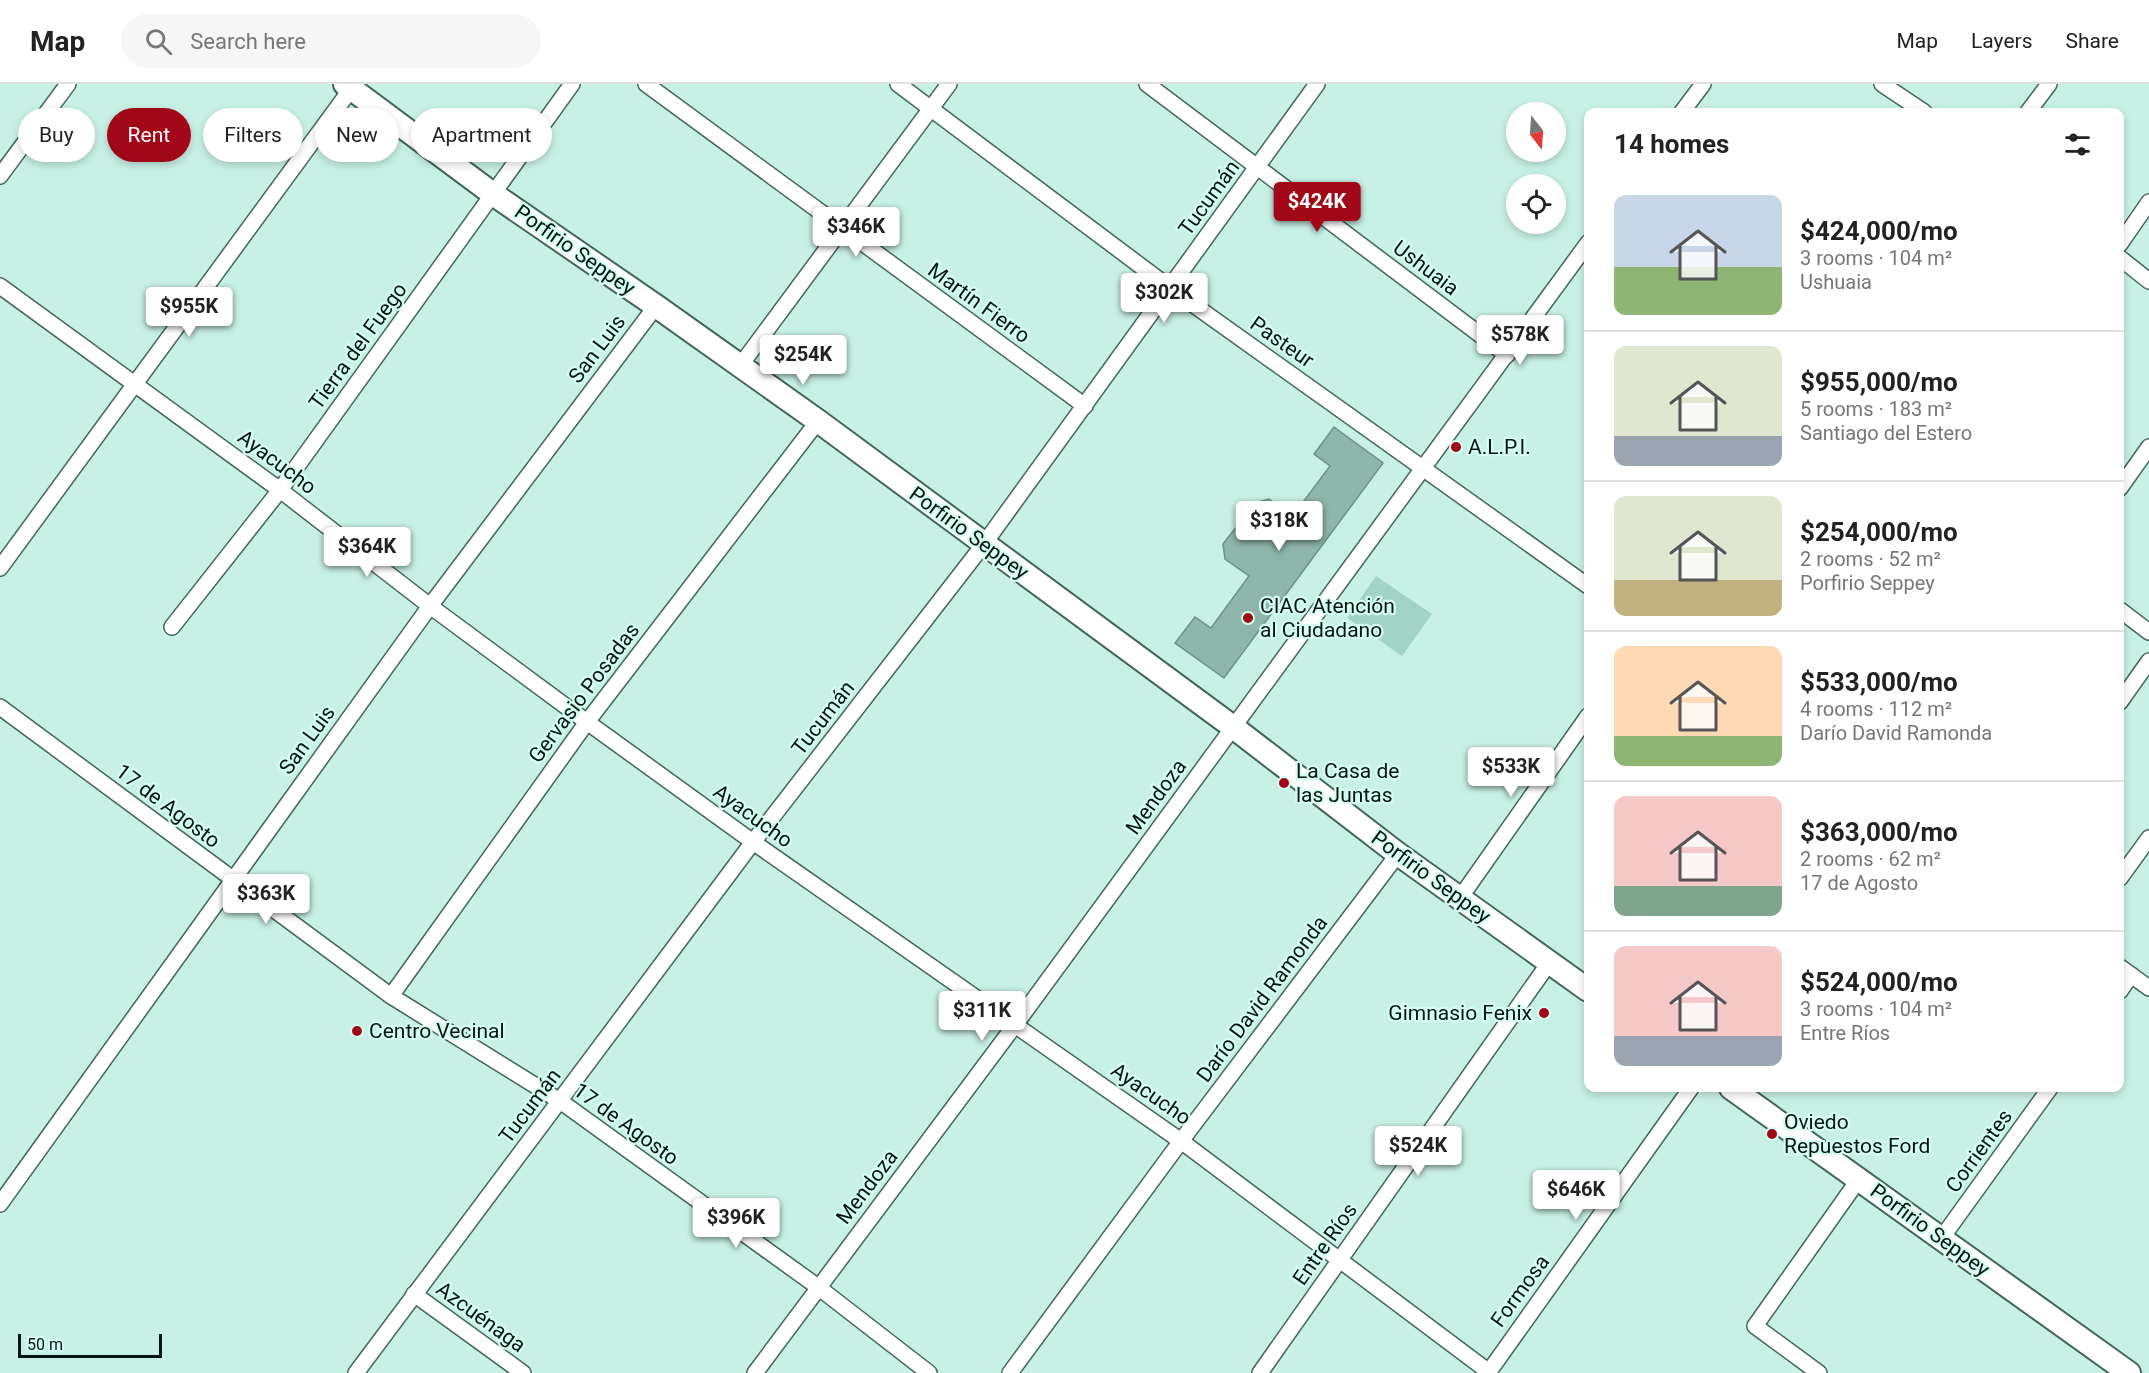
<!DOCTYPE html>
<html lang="en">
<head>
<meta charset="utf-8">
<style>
  body { margin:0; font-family:Roboto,sans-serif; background:#f6f6f6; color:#222; height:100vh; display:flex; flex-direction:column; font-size:22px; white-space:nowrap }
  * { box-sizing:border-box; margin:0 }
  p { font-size:20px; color:#767676 }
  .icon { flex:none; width:33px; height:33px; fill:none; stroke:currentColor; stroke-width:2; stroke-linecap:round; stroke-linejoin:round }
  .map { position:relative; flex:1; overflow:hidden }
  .side { position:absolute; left:1584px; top:24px; width:540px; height:984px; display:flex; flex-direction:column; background:#fff; border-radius:12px; box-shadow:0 3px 9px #0003 }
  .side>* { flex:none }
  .guide { position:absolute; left:18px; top:24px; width:570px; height:54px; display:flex; gap:12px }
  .needle { width:39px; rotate:163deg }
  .buttons { position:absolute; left:1506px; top:18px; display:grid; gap:12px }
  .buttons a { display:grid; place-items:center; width:60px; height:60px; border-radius:50%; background:#fff; box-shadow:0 3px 9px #0003; font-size:30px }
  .scale { position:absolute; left:18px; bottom:15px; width:144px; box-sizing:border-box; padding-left:6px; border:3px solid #061511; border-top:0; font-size:16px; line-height:21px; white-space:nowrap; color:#061511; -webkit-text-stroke:4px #d5fef2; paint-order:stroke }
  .price { position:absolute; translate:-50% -51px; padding:0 14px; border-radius:6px; background:#fff; color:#222; font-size:20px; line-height:39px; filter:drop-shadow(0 2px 3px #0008) }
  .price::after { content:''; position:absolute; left:50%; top:36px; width:18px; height:14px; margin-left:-9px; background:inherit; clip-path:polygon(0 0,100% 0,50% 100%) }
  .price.current { background:#a20717; color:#fff }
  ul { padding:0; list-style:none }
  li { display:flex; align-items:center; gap:18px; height:150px; padding:0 30px }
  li+li { border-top:2px solid #e0e0e0 }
  li span { display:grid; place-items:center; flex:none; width:168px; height:120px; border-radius:12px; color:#555 }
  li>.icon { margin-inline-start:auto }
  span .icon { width:72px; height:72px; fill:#fffc; stroke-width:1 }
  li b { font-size:26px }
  h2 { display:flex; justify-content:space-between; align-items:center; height:72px; padding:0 30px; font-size:26px }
  .pill { padding:0 21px; border-radius:27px; background:#fff; box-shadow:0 3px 9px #0003; font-size:21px; line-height:54px }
  .pill.current { background:#a20717; color:#fff }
  header { display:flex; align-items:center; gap:36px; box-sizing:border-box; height:84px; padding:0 30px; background:#fff; border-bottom:2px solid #e0e0e0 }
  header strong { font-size:28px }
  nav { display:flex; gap:33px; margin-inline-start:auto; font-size:21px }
  .search { width:420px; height:54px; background:#f6f6f6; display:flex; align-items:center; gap:15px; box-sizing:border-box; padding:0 21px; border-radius:33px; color:#767676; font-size:22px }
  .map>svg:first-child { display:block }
</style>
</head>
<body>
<header>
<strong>Map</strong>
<div class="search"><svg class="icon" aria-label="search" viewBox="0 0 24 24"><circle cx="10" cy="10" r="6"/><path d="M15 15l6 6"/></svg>Search here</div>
<nav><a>Map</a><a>Layers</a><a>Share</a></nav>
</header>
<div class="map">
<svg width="2149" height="1289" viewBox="0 0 2149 1289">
  <rect width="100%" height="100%" fill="#c8f1e5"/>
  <path fill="#a2d4c6" d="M1376,492L1432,530L1402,572L1347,534Z"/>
  <path fill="#8fb6ab" stroke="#6c9287" stroke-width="1.5" d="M1334,343L1383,379L1224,594L1175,559L1195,533L1211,544L1249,492L1225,475L1223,460L1255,419L1269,415L1292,433L1330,382L1314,370Z"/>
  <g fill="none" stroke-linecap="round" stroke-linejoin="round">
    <defs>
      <g id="street">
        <path d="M646,0L1085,322"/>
        <path d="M898,0L1170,204L1588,502"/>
        <path d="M1147,0L1507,271"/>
        <path d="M1882,0L1924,28"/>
        <path d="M1682,28L1703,0"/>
        <path d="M2028,28L2049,0"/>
        <path d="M0,92L68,0"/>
        <path d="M2120,160L2149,118"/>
        <path d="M2120,174L2149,197"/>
        <path d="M0,202L280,406L430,522L587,638L753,758L1181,1057L1489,1288"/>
        <path d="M740,282L949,0"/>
        <path d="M2120,404L2149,363"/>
        <path d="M0,484L351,5"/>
        <path d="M2120,526L2149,548"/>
        <path d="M172,543L280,406L572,0"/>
        <path d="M2120,618L2149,577"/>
        <path d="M0,623L391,912L560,1017L818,1203L929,1289"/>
        <path d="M2120,794L2149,754"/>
        <path d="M1460,814L1588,632"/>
        <path d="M2120,883L2149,904"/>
        <path d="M2120,907L2131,891"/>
        <path d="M391,912L587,638L818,337"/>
        <path d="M0,1120L430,522L656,222"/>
        <path d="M1941,1155L2050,1004"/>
        <path d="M414,1210L523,1289"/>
        <path d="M356,1289L753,758L984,460L1317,0"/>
        <path d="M755,1289L1015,941L1588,159"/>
        <path d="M1010,1289L1181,1057L1398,770"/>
        <path d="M1260,1289L1549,879"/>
        <path d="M1488,1289L1691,1004"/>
        <path d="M1819,1289L1755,1242L1859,1095"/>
      </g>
      <g id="secondary">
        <path d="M345,0L493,110L656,222L818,337L1233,643L1398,770L1588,906"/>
        <path d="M1731,1004L2129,1289"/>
      </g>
    </defs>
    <use href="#street" stroke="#41665c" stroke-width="18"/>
    <use href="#secondary" stroke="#41665c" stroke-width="26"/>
    <use href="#street" stroke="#fff" stroke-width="15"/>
    <use href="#secondary" stroke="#fff" stroke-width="22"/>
  </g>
  <g fill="#a20717" stroke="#d5fef2" stroke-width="2">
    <circle cx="1456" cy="363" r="6"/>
    <circle cx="1248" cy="534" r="6"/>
    <circle cx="1284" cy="699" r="6"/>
    <circle cx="1544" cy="929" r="6"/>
    <circle cx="357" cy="947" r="6"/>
    <circle cx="1772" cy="1050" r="6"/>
  </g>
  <g text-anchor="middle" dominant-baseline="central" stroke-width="4.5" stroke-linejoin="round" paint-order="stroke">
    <g font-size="21" fill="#061511" stroke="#d5fef2">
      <text transform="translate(1209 114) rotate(-54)">Tucumán</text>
      <text transform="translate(575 166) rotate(35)">Porfirio Seppey</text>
      <text transform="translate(1426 184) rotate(37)">Ushuaia</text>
      <text transform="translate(979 219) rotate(36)">Martín Fierro</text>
      <text transform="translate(1282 258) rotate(35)">Pasteur</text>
      <text transform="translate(358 262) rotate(-54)">Tierra del Fuego</text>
      <text transform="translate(597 265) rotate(-53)">San Luis</text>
      <text transform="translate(277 378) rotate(37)">Ayacucho</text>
      <text transform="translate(969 449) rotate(36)">Porfirio Seppey</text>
      <text transform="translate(584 609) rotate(-53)">Gervasio Posadas</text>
      <text transform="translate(823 634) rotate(-52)">Tucumán</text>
      <text transform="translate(307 656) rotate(-54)">San Luis</text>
      <text transform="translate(1156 713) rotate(-54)">Mendoza</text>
      <text transform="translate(168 722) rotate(37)">17 de Agosto</text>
      <text transform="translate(753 732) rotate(36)">Ayacucho</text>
      <text transform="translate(1431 793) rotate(36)">Porfirio Seppey</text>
      <text transform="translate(1262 915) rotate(-53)">Darío David Ramonda</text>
      <text transform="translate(1151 1010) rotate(35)">Ayacucho</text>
      <text transform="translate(530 1022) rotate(-53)">Tucumán</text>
      <text transform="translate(626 1040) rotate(36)">17 de Agosto</text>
      <text transform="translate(1979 1067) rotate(-54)">Corrientes</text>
      <text transform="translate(867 1103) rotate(-53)">Mendoza</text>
      <text transform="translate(1930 1146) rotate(36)">Porfirio Seppey</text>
      <text transform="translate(1325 1160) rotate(-55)">Entre Ríos</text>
      <text transform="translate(1520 1207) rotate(-54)">Formosa</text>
      <text transform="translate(481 1233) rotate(36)">Azcuénaga</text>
    </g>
    <g font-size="21" fill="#061511" stroke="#d5fef2" text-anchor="start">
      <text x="1468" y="363">A.L.P.I.</text>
      <text x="1260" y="522">CIAC Atención<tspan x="1260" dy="24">al Ciudadano</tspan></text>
      <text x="1296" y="687">La Casa de<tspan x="1296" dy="24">las Juntas</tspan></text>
      <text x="1532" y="929" text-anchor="end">Gimnasio Fenix</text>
      <text x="369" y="947">Centro Vecinal</text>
      <text x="1784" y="1038">Oviedo<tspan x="1784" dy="24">Repuestos Ford</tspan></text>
    </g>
  </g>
</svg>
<div class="buttons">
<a><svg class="needle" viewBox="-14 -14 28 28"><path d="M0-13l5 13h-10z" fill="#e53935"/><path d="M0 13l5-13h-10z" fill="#767676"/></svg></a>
<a><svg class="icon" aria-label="locate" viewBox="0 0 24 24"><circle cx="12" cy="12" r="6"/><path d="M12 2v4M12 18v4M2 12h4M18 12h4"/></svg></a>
</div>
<div class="scale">50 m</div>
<b class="price current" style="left:1317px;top:149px">$424K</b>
<b class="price" style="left:856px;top:174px">$346K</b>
<b class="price" style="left:1164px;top:240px">$302K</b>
<b class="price" style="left:189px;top:254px">$955K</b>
<b class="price" style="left:1520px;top:282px">$578K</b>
<b class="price" style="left:803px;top:302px">$254K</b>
<b class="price" style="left:1279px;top:468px">$318K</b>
<b class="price" style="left:367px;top:494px">$364K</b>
<b class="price" style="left:1511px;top:714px">$533K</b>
<b class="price" style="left:266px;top:841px">$363K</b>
<b class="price" style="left:982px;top:958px">$311K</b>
<b class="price" style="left:1418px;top:1093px">$524K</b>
<b class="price" style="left:1576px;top:1137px">$646K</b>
<b class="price" style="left:736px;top:1165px">$396K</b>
<div class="guide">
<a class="pill">Buy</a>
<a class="pill current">Rent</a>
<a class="pill">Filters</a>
<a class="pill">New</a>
<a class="pill">Apartment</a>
</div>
<section class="side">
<h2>14 homes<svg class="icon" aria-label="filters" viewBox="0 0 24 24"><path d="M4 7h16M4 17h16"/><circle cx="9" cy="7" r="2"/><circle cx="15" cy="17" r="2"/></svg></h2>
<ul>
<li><span style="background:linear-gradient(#c9d6e8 60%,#8fb573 0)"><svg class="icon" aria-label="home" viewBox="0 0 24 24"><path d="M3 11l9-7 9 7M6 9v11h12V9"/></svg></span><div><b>$424,000/mo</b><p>3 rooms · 104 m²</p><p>Ushuaia</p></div></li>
<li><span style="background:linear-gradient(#dfe7d0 75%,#9aa5b1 0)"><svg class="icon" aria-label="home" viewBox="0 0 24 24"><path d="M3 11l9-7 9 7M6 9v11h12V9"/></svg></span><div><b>$955,000/mo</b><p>5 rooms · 183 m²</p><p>Santiago del Estero</p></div></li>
<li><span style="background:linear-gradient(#dfe7d0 70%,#c2b280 0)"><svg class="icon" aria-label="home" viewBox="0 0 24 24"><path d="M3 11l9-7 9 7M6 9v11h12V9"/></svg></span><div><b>$254,000/mo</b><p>2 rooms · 52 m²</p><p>Porfirio Seppey</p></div></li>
<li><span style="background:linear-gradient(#ffd9b3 75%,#8fb573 0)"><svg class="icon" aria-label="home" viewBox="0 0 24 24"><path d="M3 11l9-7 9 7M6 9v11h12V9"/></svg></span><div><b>$533,000/mo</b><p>4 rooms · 112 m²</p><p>Darío David Ramonda</p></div></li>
<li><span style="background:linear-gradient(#f6c9c9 75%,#7fa58c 0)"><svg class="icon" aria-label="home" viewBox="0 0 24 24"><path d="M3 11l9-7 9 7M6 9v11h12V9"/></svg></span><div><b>$363,000/mo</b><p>2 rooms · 62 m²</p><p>17 de Agosto</p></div></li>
<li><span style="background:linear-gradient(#f6c9c9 75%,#9aa5b1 0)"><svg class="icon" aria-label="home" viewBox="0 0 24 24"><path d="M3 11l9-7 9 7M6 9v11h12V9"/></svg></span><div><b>$524,000/mo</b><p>3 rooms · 104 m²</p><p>Entre Ríos</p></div></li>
</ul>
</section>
</div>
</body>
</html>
